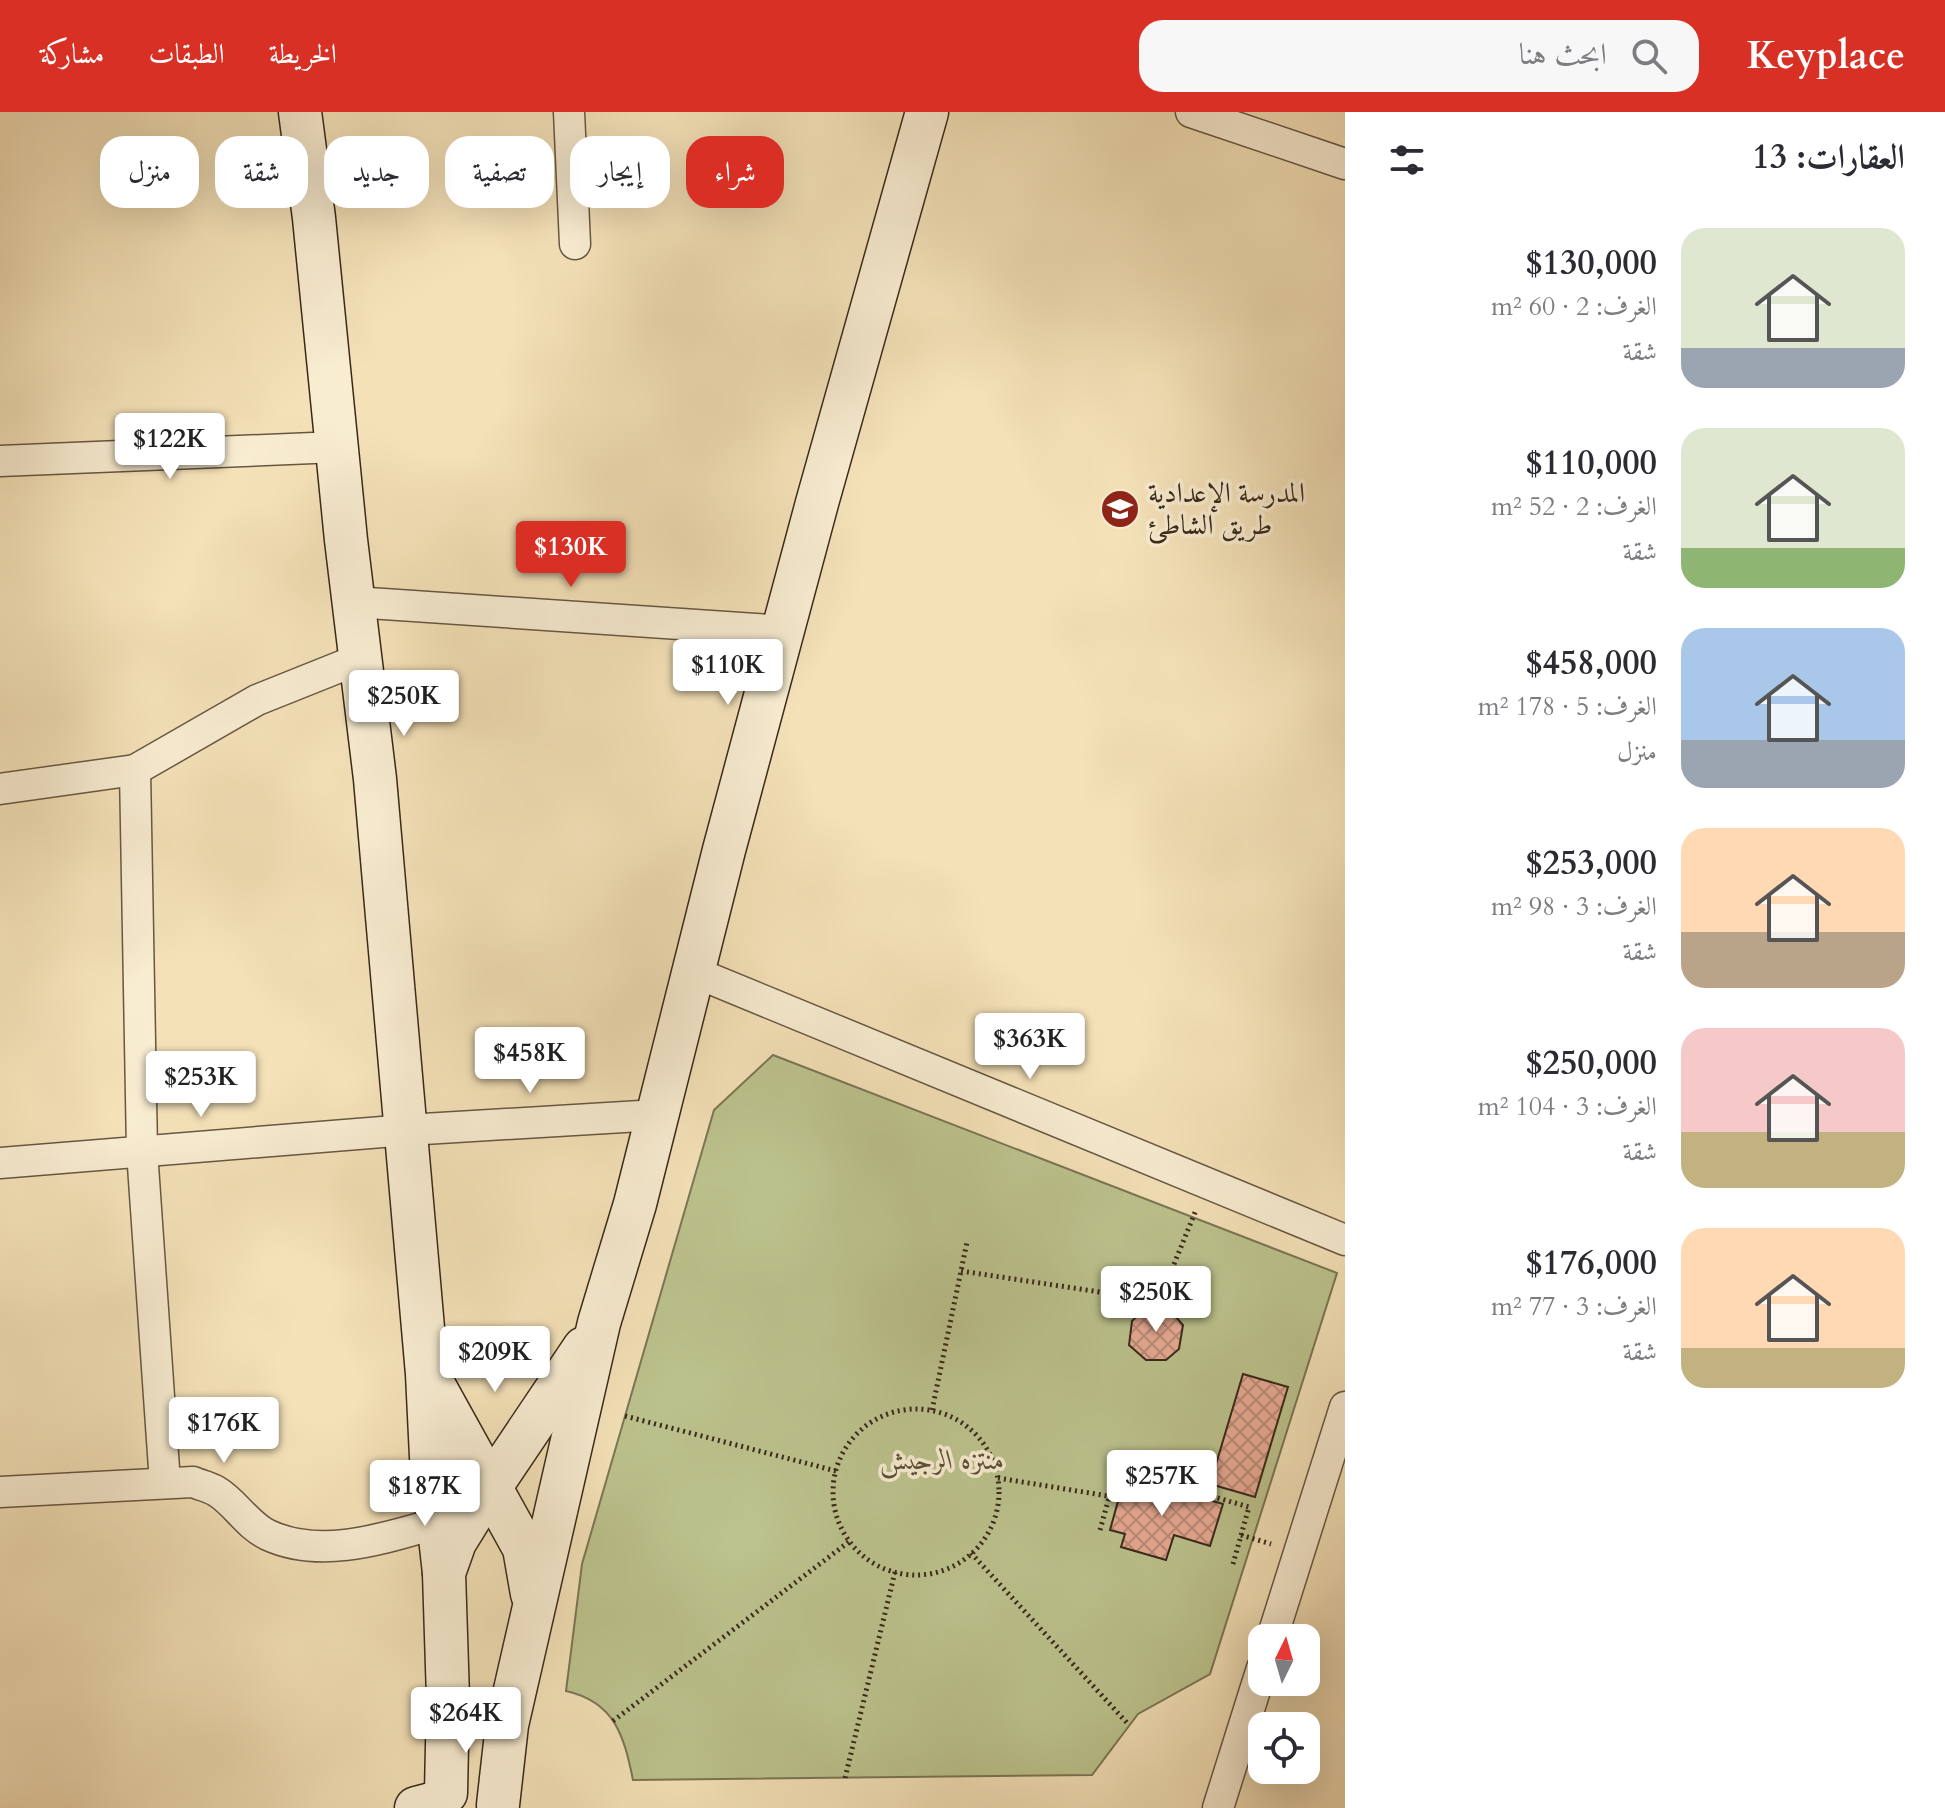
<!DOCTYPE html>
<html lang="ar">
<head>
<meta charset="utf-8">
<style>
  body { margin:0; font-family:Cardo,Amiri,serif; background:#f7f7f7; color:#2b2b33; direction:rtl; height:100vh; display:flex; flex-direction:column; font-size:30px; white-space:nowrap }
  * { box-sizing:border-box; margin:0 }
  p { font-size:26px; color:#7c7c81 }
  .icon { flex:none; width:44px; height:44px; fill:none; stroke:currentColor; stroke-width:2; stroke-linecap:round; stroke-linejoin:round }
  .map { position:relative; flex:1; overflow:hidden; direction:ltr }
  .details { display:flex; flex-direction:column; background:#fff; width:600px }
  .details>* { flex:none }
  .guide { position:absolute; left:24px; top:24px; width:760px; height:72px; direction:rtl; display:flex; gap:16px }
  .needle { width:52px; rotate:5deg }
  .controls { position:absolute; left:1248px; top:1512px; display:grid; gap:16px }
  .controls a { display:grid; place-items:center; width:72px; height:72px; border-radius:16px; background:#fff; box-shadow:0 8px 32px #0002; font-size:40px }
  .price { position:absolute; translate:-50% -68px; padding:0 18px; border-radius:8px; background:#fff; color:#222; font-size:26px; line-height:52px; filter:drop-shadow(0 2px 4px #0008) }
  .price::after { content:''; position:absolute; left:50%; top:48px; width:24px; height:18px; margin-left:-12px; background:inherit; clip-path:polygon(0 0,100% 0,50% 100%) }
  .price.active { background:#d93025; color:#fff }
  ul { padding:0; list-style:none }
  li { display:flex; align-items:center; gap:24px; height:200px; padding:0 40px }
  li span { display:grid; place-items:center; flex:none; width:224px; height:160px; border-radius:24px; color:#555 }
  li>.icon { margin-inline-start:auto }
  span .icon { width:96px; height:96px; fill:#fffc; stroke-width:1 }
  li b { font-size:34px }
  h2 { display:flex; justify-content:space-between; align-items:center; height:96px; padding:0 40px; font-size:34px }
  .chip { padding:0 28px; border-radius:24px; background:#fff; box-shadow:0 8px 32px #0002; font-size:28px; line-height:72px }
  .chip.active { background:#d93025; color:#fff }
  header { display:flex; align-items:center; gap:48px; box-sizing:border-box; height:112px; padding:0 40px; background:#d93025; color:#fff }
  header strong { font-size:38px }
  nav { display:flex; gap:44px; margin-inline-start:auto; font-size:28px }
  .search { width:560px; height:72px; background:#f7f7f7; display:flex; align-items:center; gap:20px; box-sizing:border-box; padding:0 28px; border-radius:24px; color:#7c7c81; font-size:30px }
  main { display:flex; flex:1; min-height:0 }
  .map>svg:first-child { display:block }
</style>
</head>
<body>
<header>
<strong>Keyplace</strong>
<div class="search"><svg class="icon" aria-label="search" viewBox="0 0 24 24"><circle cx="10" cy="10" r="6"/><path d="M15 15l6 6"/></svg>ابحث هنا</div>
<nav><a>الخريطة</a><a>الطبقات</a><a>مشاركة</a></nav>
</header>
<main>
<section class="details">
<h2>العقارات: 13<svg class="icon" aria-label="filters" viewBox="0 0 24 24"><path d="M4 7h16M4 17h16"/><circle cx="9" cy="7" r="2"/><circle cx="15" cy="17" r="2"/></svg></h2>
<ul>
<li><span style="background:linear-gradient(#dfe7d0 75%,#9aa5b1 0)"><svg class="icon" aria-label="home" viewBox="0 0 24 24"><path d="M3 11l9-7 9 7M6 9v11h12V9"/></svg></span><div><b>$130,000</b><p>الغرف: 2 · 60 m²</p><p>شقة</p></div></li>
<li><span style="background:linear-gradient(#dfe7d0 75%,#8fb573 0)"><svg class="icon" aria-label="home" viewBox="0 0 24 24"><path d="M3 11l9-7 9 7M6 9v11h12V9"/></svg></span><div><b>$110,000</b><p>الغرف: 2 · 52 m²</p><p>شقة</p></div></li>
<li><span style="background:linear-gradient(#a9c7e8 70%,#9aa5b1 0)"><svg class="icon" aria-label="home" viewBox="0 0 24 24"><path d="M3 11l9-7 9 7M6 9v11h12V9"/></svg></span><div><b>$458,000</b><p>الغرف: 5 · 178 m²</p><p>منزل</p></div></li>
<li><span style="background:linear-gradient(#ffd9b3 65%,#b9a48a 0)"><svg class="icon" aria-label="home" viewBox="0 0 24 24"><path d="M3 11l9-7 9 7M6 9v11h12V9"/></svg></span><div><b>$253,000</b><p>الغرف: 3 · 98 m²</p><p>شقة</p></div></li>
<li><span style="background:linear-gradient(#f6c9c9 65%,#c2b280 0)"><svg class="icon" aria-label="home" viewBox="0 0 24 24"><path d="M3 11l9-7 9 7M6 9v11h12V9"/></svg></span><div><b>$250,000</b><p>الغرف: 3 · 104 m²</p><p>شقة</p></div></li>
<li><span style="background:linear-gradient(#ffd9b3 75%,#c2b280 0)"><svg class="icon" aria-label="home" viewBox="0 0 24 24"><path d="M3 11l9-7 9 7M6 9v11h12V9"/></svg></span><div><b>$176,000</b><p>الغرف: 3 · 77 m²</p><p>شقة</p></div></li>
</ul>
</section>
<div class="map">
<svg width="1345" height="1696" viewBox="0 0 1345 1696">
  <defs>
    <pattern id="building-cross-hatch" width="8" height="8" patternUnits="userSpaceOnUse" patternTransform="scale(2)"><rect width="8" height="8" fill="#e7ab94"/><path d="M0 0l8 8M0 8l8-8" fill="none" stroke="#bc8b78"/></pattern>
  </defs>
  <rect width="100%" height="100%" fill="#f4e1b8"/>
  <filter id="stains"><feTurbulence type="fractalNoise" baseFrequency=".0025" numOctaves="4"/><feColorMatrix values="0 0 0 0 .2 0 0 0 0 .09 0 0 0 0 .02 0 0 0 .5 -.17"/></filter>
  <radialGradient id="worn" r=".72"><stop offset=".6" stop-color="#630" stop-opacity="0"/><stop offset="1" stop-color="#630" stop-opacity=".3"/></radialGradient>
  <path fill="#bcc38e" stroke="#7a7654" stroke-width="2" d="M773,943L1337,1161L1210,1562L1138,1602L1092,1663L633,1668C624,1624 615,1590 566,1579L582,1452L714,998Z"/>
  <g fill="url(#building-cross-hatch)" stroke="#38291a" stroke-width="2">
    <path d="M1145,1197L1170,1198L1183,1213L1179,1237L1166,1248H1146L1129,1233L1132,1209Z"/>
    <path d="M1243,1262L1288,1275L1255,1385L1210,1372Z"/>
    <path d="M1125,1364L1223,1392L1210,1434L1174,1423L1166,1448L1121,1435L1125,1422L1110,1418Z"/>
  </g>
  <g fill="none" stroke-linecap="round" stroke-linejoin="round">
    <defs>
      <g id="street">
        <path d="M569,0L575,132"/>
        <path d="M1191,0L1345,52"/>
        <path d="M0,349L337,335"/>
        <path d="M354,490L784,519"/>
        <path d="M135,658L257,588L362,546"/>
        <path d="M0,677L135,658L142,1039L165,1371"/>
        <path d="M694,860L1345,1128"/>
        <path d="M0,1051L407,1018L657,1003"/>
        <path d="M0,1380L193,1370C200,1373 209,1375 216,1379C235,1390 247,1413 268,1423C322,1448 385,1426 438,1411"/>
        <path d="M1272,1526L1345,1295"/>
        <path d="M1218,1696L1262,1556"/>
      </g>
      <g id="secondary">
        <path d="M300,0L314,106L346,428L375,667L427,1262L431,1345L444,1461"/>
        <path d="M432,1270L524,1436L532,1482"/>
        <path d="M446,1681L448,1586L444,1461L455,1430L471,1404L584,1236"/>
        <path d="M498,1693L507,1613L599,1211L635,1092L724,738L817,391L927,0"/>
        <path d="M416,1696L435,1691"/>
      </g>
    </defs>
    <use href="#street" stroke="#675742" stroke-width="33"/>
    <use href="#secondary" stroke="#38291a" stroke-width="45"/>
    <g stroke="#38291a" stroke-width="5" stroke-dasharray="2 4" stroke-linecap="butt">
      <path d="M961,1159L1159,1189L1196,1098"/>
      <circle cx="916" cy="1380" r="83"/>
      <path d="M932,1298L967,1130"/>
      <path d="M625,1304L836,1359"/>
      <path d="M998,1366L1108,1384"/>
      <path d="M1100,1418L1117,1357L1249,1395L1233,1452"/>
      <path d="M1241,1423L1271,1432"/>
      <path d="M971,1441L1129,1613"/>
      <path d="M613,1609L850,1429"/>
      <path d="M845,1666L895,1460"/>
    </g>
    <use href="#street" stroke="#f8ecd1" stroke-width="30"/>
    <use href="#secondary" stroke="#f8ecd1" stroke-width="42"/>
  </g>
  <defs>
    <symbol id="school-disc" viewBox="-11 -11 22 22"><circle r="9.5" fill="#8f2418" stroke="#f8ecd1"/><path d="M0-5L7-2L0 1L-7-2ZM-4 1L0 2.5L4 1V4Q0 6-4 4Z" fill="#fff"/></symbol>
  </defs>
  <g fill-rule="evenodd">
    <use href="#school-disc" x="1098" y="375" width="44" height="44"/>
  </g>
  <g text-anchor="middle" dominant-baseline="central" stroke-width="7" stroke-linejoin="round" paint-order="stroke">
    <g font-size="28" fill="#38291a" stroke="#f8ecd1" text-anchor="start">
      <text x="1148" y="381">المدرسة الإعدادية<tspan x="1148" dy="32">طريق الشاطئ</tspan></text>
    </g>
    <g font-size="28" font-style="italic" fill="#595037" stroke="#f8ecd1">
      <text x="942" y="1348">منتزه الرجيش</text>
    </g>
  </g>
  <rect width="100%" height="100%" filter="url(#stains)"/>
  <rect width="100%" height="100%" fill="url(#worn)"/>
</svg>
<div class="controls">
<a><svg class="needle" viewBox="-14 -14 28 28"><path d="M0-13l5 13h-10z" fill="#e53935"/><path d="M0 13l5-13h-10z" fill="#7c7c81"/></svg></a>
<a><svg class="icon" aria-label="locate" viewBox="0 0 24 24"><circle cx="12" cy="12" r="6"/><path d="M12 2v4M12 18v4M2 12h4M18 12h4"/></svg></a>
</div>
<b class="price" style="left:170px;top:369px">$122K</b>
<b class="price active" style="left:571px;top:477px">$130K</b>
<b class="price" style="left:728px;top:595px">$110K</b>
<b class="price" style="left:404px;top:626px">$250K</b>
<b class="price" style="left:1030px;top:969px">$363K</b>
<b class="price" style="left:530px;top:983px">$458K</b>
<b class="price" style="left:201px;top:1007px">$253K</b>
<b class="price" style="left:1156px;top:1222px">$250K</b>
<b class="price" style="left:495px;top:1282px">$209K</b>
<b class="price" style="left:224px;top:1353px">$176K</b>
<b class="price" style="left:1162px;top:1406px">$257K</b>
<b class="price" style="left:425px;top:1416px">$187K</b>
<b class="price" style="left:466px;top:1643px">$264K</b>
<div class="guide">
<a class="chip active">شراء</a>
<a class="chip">إيجار</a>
<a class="chip">تصفية</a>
<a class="chip">جديد</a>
<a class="chip">شقة</a>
<a class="chip">منزل</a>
</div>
</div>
</main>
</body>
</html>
